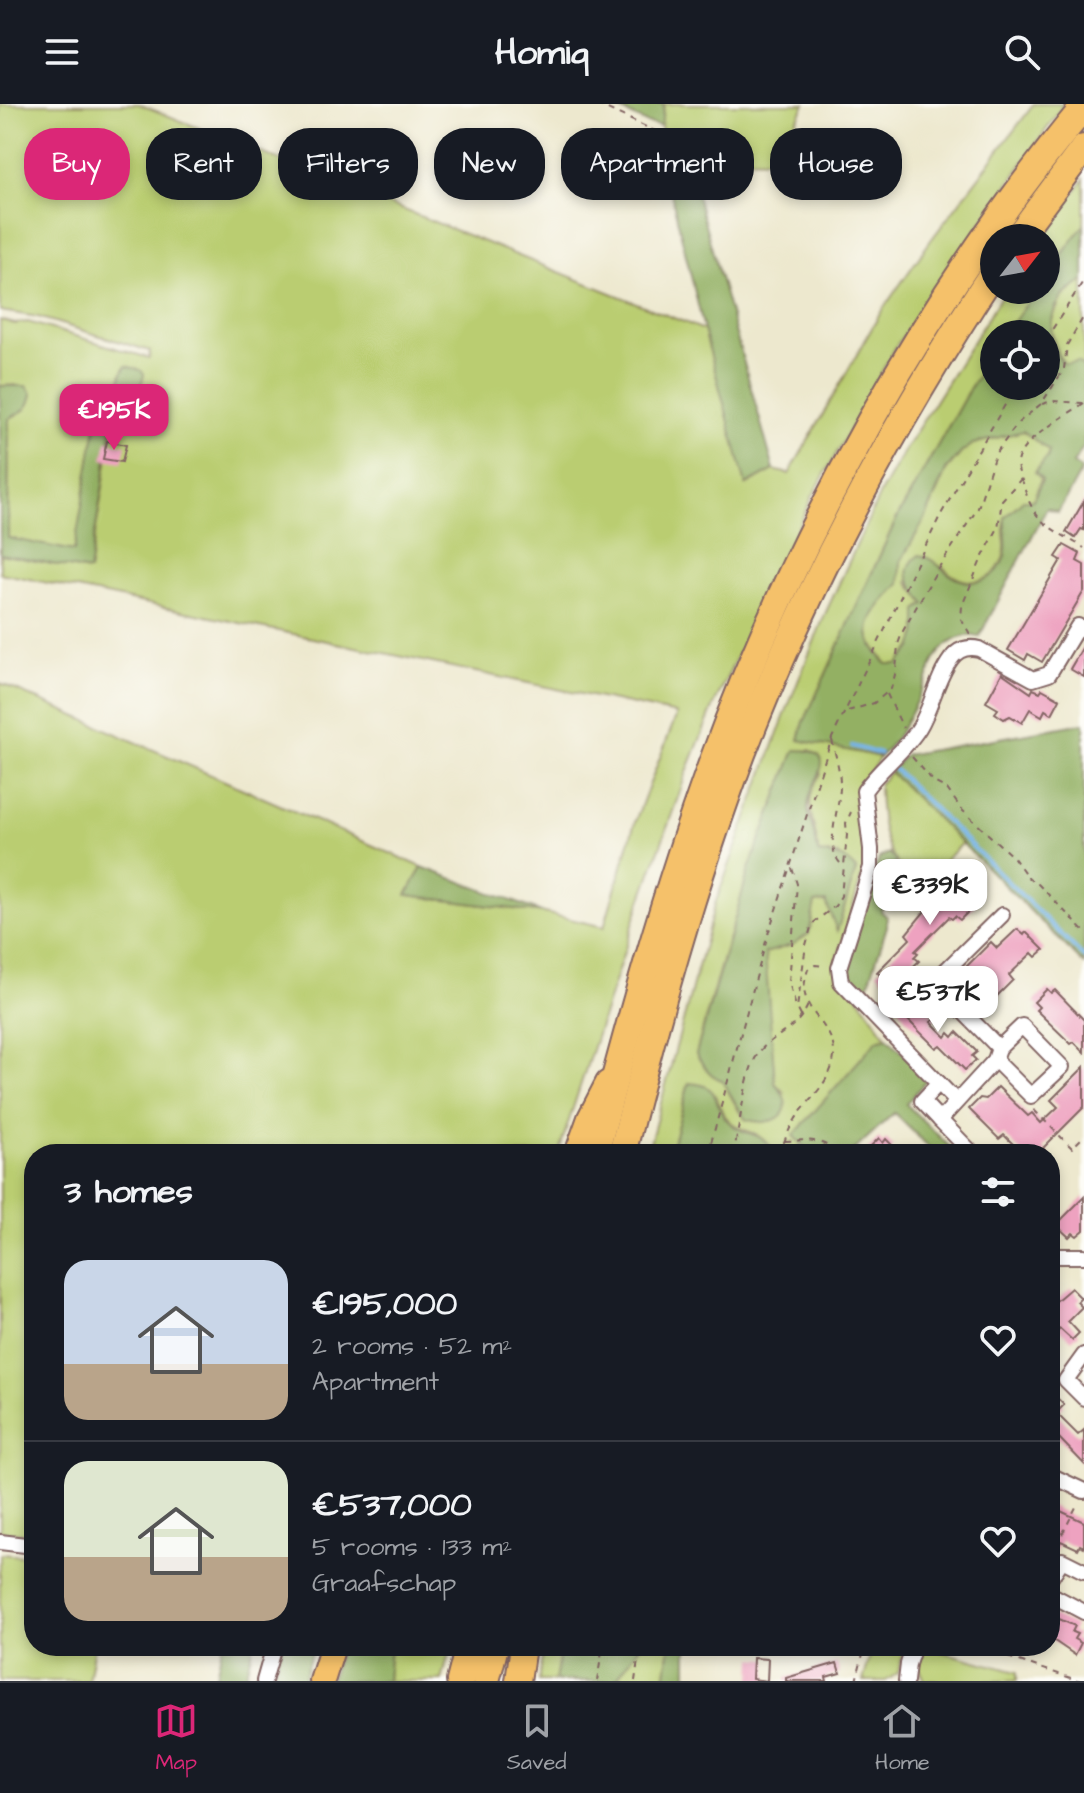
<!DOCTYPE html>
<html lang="en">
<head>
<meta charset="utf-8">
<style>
  body { margin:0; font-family:"Architects Daughter",sans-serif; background:#242831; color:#f1f3f6; height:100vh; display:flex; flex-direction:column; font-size:30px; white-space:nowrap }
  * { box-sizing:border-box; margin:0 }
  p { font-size:26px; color:#9ea1a6 }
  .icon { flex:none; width:44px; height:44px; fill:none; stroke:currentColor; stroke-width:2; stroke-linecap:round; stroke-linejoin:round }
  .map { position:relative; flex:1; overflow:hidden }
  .details { position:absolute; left:24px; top:1040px; width:1036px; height:512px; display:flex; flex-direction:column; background:#171b24; border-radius:32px; box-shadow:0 4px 12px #0003 }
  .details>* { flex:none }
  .hud { position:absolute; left:24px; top:24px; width:1036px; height:72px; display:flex; gap:16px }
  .needle { width:52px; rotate:59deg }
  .tools { position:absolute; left:980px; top:120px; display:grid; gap:16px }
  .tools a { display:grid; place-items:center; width:80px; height:80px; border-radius:50%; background:#171b24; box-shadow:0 4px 12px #0003; font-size:40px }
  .price { position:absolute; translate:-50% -68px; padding:0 18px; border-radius:16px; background:#fff; color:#222; font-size:26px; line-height:52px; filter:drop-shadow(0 2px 4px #0008) }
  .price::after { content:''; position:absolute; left:50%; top:48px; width:24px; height:18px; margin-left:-12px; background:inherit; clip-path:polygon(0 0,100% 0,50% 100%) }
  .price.current { background:#db2777; color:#fff }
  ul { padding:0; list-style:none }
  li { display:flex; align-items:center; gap:24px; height:200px; padding:0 40px }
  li+li { border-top:2px solid #363941 }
  li span { display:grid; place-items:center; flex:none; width:224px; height:160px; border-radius:24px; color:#555 }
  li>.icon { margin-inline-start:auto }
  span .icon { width:96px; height:96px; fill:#fffc; stroke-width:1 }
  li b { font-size:34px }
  h2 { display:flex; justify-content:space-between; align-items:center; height:96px; padding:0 40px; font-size:34px }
  .chip { padding:0 28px; border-radius:32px; background:#171b24; box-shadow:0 4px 12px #0003; font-size:28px; line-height:72px }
  .chip.current { background:#db2777; color:#fff }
  header { display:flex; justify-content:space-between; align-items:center; height:104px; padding:0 40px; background:#171b24; font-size:36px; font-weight:800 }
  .dock { display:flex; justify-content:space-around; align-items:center; height:112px; border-top:2px solid #363941; background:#171b24; font-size:22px; color:#9ea1a6 }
  .dock a { display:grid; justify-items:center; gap:4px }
  .dock .current { color:#db2777 }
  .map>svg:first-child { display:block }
</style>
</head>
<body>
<header><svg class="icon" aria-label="menu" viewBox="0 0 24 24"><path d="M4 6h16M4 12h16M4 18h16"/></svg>Homiq<svg class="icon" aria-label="search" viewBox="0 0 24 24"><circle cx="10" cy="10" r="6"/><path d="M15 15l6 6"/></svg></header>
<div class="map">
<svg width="1084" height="1577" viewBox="0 0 1084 1577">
  <rect width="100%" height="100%" fill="#fdfcf7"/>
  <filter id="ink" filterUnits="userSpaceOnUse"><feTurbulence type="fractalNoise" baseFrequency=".0125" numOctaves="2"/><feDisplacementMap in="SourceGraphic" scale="16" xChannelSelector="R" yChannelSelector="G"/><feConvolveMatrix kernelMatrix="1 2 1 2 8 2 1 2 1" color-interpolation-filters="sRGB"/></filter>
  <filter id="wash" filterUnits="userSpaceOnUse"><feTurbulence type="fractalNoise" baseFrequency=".006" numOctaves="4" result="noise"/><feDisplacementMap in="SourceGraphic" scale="32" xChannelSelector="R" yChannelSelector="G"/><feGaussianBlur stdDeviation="1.8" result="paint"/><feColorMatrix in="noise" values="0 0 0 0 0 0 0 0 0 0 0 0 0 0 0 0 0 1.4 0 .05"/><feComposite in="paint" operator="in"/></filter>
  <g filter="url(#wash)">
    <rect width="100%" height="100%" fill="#ede8ce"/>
    <g fill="#bacd71" stroke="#82764e" stroke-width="2" fill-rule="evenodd">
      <path d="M0,0H139L704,226L747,381L774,366L789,370L881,208L931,136L1034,0H1064L896,242L812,393L714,601L688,665L637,808L558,1050H34V1430L0,1427V579L422,763L408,791L544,809L604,823L636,715L677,610L0,469V450L89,467L122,269L116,295L101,294L75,447L8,435L9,314L26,305L16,281L0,282V216L15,220L28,218L149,254L150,247L38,213L0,207Z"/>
      <path d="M664,0H805L777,56L666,53L661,22Z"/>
      <path d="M1084,75V121L1046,173V134H1041Z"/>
      <path d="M1084,176V264L1065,260L1058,253L1050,221L1061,194Z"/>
      <path d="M1005,186H1037L1005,230H994V247L970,284L896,416L804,618L799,636L880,653L862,680L858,692L867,753L836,861L887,933L794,1032L801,1039L798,1050H776C754,1015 730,1038 716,992L689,979L670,1050H647L715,800L787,605L826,508L881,388L904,347ZM811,646L821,670C799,699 817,717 818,749L838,751L856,766L837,826L826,798L815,799L792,841L764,849L775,979L785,989L739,1007L722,976L696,950C723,847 754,745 795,647Z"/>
      <path d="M1023,327L1049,347C1044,363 1041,379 1033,396C1019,397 1006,408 1004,424C1003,435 1008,444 1003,455C991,484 961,483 942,462L908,478L925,500L917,506V530L912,544L898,560H887L873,541L869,530V519L874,506L893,487L901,457L926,413L946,367L961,349L973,340Z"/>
      <path d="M890,668L962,739L917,784C884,749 880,728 879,680Z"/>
      <path d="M0,1450L34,1453V1542H94L88,1577H0Z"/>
      <path d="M390,1542H451L442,1577H387Z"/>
      <path d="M544,1542H561L555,1577H538Z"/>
      <path d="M640,1542H670L665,1577H615Z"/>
      <path d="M873,1542H905L898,1569L886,1577H863Z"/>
      <path d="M921,1542L1017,1568V1577H925L917,1558Z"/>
    </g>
    <g fill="#93b063" stroke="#6e6847" stroke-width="2" fill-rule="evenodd">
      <path d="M609,0H664L661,22L646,19Z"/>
      <path d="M669,81H694L774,366L746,381L704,226Z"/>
      <path d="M1084,121V176C1078,181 1070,185 1064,191C1047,210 1047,242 1065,260L1078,258L1084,264V342L1073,360L1082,366L1058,408L1047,404L979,533C962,528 946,539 936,553C932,560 930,569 926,577C913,604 901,632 880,653L799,636L804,618L896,416L970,284L994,247V282H1046V230H1005L1037,186H1046V173ZM1023,327L1049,347L1048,352L1035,368L1042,376L1033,396H1023L1005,413C1004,424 1007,434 1006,445C1004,470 978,486 956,474C941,467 935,454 919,451C897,468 914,483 925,500L917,506V530L912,544L898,560H887C852,528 875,506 900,480L901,457L926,413L946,366L961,349L973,340Z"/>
      <path d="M126,262L141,266L144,271L130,319L113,317L89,467L0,450V282H26L32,290C30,305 21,308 9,315L8,434L74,447L101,294L116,295L122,269Z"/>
      <path d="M1084,619V860L890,668L905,651Z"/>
      <path d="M795,646C848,646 806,679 808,705C810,720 817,733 818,749C837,754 841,748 856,766L837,827L826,798L815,799L809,830L792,841L765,849L775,979C801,1008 775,1025 745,1015L722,976C709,972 703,961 696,950L749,765Z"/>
      <path d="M889,749L896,757L881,807L887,813V822L864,895L850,878L847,862L879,754Z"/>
      <path d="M422,763L544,809L407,791Z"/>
      <path d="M887,933L928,974L906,1000L957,1050H936L894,1009L850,1050H812L793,1032L877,936Z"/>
      <path d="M689,979C725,981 710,1001 730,1019C748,1035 759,1023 776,1050H731L719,1043L710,1044L700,1050H670Z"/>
      <path d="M222,1542H253L244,1577H215Z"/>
      <path d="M282,1542H313L303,1577H271Z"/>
      <path d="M341,1542H390L387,1577H330Z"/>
      <path d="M561,1542H640L615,1577H555Z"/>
      <path d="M670,1542H687V1577H665Z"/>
    </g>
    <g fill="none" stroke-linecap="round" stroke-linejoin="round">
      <g stroke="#75b3e8" stroke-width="4">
        <path d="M852,642L880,650"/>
        <path d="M894,665L1084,853"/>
      </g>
    </g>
    <g id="blocks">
      <g fill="#eea2c0">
        <path d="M107,337L126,341L122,358L103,355Z"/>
        <path d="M1084,397V426L1081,425L1075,434L1066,428Z"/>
        <path d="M1064,441L1080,450L1077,457L1084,461V487L1042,558L1028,550L1025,556L1008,546L1061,456L1056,453Z"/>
        <path d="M1084,541V573L1070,565Z"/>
        <path d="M1002,569L1031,589L1033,585L1040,588L1042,585L1060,595L1052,610L1045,606L1042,612L1030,605L1022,619L1010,612L1004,615L995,609L998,605L986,598Z"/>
        <path d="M964,774L978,789L975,792L979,797L960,816L955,812L952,815L949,813L915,847L918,849L914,853L919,857L899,876L895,872L888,879L877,868L910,835L906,830L925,807L921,802L934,789L941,796Z"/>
        <path d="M1017,825L1024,831L1026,828L1044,846L1036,853L1032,849L1009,871L1013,876L983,906L963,885L966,882L957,872L991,838L997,844Z"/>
        <path d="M1047,885L1051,889L1055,886L1084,916V948L1074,938L1071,940L1036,906L1039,903L1034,898Z"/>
        <path d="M909,895L912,899L916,895L936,914L931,918L946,933L949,929L953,933L957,928L977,948L972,952L976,956L965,966L940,941L936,944L903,911L904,910L899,904Z"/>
        <path d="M1084,963V1003L1043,1044L1048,1050H1023L1004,1031L999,1035L969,1005L980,994L986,995L998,983L1028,1012L1032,1009L1041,1019L1058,1003L1051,996Z"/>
        <path d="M879,1034L883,1039L886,1035L893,1042L890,1046L894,1050H863Z"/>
        <path d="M1084,1093V1126L1077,1132L1073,1129L1069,1133L1056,1121Z"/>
        <path d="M1071,1184L1081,1194L1077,1198L1082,1203L1068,1217L1079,1229L1072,1236L1060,1225L1050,1235V1202Z"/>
        <path d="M1057,1294L1064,1301L1056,1309L1078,1331L1084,1326V1360L1059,1334L1050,1343V1301Z"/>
        <path d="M1050,1402L1084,1418V1443L1080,1441L1078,1445L1061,1437L1050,1456Z"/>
        <path d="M1050,1511L1075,1522L1072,1528L1077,1530L1074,1535L1081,1539L1075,1551L1050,1534Z"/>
        <path d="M753,1554L768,1555L767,1577L752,1575Z"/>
        <path d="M837,1559L840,1569L826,1573L827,1577H786V1574Z"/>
      </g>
    </g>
  </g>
  <g filter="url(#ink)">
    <use href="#blocks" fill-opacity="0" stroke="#836564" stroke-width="2"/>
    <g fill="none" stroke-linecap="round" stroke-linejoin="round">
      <defs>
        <g id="minor">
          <path d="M995,956L1031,992L1062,963L1022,922L999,944"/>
          <path d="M939,979L922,997L940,1016"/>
          <path d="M956,997L841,878L839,864L871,763V745L864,687C880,664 904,648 919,624C932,603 936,575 951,555C958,545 968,542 979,545L1033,575L1049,570L1078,522L1084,525"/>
          <path d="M973,1050L940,1016L995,956L999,944L934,878L1002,811"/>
          <path d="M1050,1152H1084"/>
          <path d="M1084,1251L1066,1276L1084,1294"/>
          <path d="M1050,1371L1084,1387"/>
          <path d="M0,1438L34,1442"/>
          <path d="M1050,1475L1062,1456L1084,1467"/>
          <path d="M1050,1490L1084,1508"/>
          <path d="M264,1577L274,1542"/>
          <path d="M906,1577L908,1560L914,1542"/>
        </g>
        <g id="trunk">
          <path d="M577,1050L590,1014L608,979"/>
          <path d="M322,1577L333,1542"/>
          <path d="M518,1577L523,1542"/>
        </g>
        <g id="motorway">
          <path d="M1017,134L1084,44"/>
          <path d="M595,1050C629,919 665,789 711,662C795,432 927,192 1084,3"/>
          <path d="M622,1050C656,915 693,780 742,650C809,477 892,322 994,167"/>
          <path d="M460,1577L469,1542"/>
          <path d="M486,1577L495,1542"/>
        </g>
      </defs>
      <use href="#minor" stroke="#836564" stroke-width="18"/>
      <use href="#trunk" stroke="#836564" stroke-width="28"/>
      <use href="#motorway" stroke="#836564" stroke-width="30"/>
      <g stroke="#836564" stroke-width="2" stroke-dasharray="6 6" stroke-linecap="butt">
        <path d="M597,0L672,35"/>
        <path d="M1046,235L1084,176"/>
        <path d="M1084,299C1068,311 1016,338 1017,361C1018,367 1021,374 1023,379C1034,421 1049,422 1084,444"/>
        <path d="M1042,300L1052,297L1083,299"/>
        <path d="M970,530L961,515L962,502L981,456L998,424L1002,396L1021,375"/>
        <path d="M887,590L903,624"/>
        <path d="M848,607L874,599L891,585L896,567L898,540L903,527L937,466L978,404L995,350L1019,318L1041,300L1049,288L1064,265L1067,241L1084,212"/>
        <path d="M832,636C835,650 840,665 840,680C841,703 822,743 842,761"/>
        <path d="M912,653L934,678L947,685L962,706L1014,754L1029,775L1038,780L1084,827"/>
        <path d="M792,764L797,780L789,878L796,903"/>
        <path d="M801,912L797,904L806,841L812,820L835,802L841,792L847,731L846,719L851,708"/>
        <path d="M1034,1006L1072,1044L1084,1032"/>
        <path d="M785,1037C807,1036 822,1034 839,1050"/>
        <path d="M708,1050L768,830L832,634L940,412L1016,282"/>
        <path d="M733,1050C740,1025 744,973 756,953C768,931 796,929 808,901"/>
        <path d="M779,1050C784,1039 788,1026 795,1016C808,995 832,978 834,952C836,926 808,911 805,890C803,882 806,873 808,865L815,861L825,862"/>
        <path d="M1057,1441L1077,1401"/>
        <path d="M974,1542L1080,1577"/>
        <path d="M597,1577L603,1542"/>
        <path d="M635,1577L640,1542"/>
        <path d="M856,1577L865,1542"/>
      </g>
      <use href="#minor" stroke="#fff" stroke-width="14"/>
      <use href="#trunk" stroke="#f5c16b" stroke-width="24"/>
      <use href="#motorway" stroke="#f5c16b" stroke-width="26"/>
    </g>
  </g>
</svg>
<div class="tools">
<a><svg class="needle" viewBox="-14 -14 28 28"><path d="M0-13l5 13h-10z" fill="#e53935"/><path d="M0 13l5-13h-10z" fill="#9ea1a6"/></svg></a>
<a><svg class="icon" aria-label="locate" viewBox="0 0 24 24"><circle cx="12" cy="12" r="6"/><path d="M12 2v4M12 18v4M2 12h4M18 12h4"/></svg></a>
</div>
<b class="price current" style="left:114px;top:348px">€195K</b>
<b class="price" style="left:930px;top:823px">€339K</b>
<b class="price" style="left:938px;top:930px">€537K</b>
<div class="hud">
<a class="chip current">Buy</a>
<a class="chip">Rent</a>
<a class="chip">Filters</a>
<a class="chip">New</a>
<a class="chip">Apartment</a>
<a class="chip">House</a>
</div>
<section class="details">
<h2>3 homes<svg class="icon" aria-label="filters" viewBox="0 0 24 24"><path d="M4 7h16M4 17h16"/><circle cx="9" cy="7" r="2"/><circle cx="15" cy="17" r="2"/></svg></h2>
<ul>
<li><span style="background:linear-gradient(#c9d6e8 65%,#b9a48a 0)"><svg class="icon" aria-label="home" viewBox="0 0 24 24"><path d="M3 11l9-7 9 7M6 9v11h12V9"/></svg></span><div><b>€195,000</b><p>2 rooms · 52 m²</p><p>Apartment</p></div><svg class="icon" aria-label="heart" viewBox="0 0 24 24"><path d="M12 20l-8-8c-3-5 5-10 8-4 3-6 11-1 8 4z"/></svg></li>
<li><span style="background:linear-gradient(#dfe7d0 60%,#b9a48a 0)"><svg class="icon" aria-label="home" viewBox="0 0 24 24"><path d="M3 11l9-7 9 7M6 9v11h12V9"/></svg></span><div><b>€537,000</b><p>5 rooms · 133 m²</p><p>Graafschap</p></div><svg class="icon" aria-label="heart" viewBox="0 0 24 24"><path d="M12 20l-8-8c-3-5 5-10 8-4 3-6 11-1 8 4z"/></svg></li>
</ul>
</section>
</div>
<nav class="dock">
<a class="current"><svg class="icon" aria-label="map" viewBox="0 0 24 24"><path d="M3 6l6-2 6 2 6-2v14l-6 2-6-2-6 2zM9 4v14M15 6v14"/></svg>Map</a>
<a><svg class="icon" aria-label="saved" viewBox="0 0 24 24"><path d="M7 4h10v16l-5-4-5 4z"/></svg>Saved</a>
<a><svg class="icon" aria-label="home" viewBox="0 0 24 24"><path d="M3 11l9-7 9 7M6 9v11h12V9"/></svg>Home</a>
</nav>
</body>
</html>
